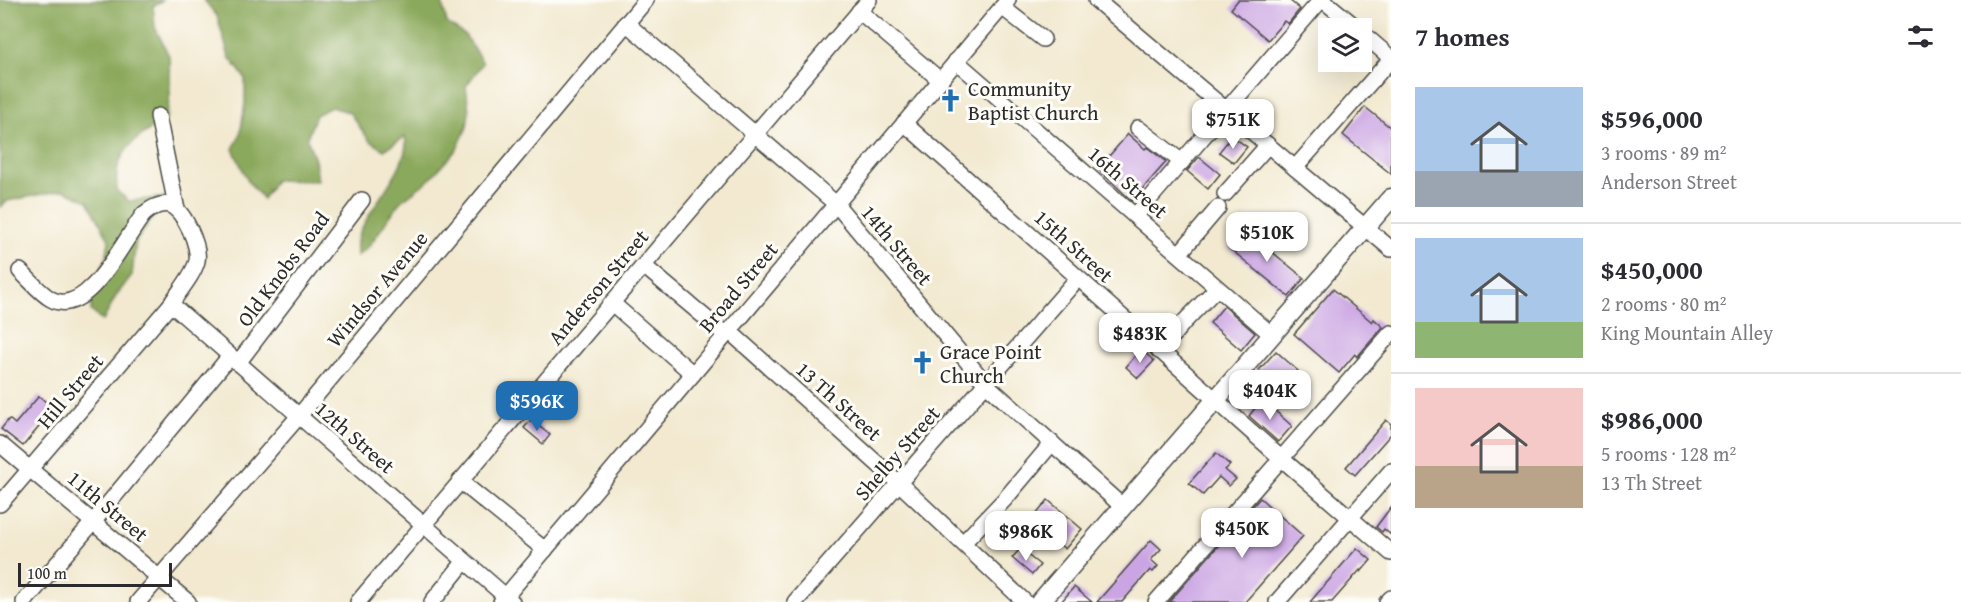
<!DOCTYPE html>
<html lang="en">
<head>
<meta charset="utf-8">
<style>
  body { margin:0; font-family:"Gentium Book Plus",serif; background:#f2f2f3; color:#2b2b33; height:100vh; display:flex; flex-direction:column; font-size:22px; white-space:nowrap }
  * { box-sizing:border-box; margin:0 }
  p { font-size:20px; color:#7c7c81 }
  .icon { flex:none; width:33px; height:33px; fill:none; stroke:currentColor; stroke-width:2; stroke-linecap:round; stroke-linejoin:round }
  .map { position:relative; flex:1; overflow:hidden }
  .drawer { display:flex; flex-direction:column; background:#fff; width:570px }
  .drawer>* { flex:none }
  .tools { position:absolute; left:1318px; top:18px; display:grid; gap:12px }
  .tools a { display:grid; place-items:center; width:54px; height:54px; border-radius:0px; background:#fff; box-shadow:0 6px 24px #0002; font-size:30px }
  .scale { position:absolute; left:18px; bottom:15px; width:154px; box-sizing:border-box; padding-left:6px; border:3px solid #2b2b2b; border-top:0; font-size:16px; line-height:21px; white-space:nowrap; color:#2b2b2b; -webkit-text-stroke:4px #fdfcf7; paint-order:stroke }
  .price { position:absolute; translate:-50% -51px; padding:0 14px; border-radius:12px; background:#fff; color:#222; font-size:20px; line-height:39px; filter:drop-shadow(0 2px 3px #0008) }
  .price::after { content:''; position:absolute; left:50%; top:36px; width:18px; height:14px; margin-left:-9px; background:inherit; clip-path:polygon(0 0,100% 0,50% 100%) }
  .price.current { background:#1f6fb2; color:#fff }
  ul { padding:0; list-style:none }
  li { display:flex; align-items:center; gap:18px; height:150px; padding:0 24px }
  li+li { border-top:2px solid #e1e1e2 }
  li span { display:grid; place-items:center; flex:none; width:168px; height:120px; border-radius:0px; color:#555 }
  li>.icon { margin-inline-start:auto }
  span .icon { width:72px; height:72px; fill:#fffc; stroke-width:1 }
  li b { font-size:26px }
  h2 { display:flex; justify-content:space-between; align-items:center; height:72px; padding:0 24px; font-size:26px }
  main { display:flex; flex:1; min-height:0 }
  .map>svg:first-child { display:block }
</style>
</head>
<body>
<main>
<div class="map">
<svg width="1391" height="602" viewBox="0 0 1391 602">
  <rect width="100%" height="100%" fill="#fdfcf7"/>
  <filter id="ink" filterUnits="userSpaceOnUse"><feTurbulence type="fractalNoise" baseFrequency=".0167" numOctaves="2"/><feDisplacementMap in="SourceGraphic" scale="12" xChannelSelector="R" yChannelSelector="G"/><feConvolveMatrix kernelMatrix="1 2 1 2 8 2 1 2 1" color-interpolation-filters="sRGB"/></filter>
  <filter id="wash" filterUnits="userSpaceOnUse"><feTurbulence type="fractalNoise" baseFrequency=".008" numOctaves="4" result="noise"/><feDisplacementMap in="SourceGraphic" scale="24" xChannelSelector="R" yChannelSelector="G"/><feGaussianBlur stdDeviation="1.35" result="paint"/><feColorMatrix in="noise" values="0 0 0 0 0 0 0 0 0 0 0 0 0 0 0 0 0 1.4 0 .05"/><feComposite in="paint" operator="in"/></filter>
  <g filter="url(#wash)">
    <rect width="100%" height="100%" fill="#f2e9d0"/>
    <g fill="#8ba95b" stroke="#5b6a43" stroke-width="1.5">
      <path d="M0,0H163L153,6L155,27L169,56L170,94L166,120C146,131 121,146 117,171C116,177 117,185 117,191L129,201L177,196L158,211L136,241L132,275L116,296L103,321L91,311V286L106,259L109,240L88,201L64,190L7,201L0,207Z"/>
      <path d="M204,0H444L442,3L447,23L465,35L483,63L466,86L469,111L467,127L457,149L429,180L400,202L370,245L357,256C357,250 356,243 358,237C367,209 413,163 405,137L384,150L369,140L349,112L331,107L316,115L307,138L315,160L318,181L275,180L263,199L248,181L233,149L240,135L245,103V78L229,57L217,16Z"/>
    </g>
    <g id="blocks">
      <g fill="#cba4e4">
        <path d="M1238,0H1289L1300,9L1288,24L1284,21L1268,40L1231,9Z"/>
        <path d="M1365,107L1391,128V174L1343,135Z"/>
        <path d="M1128,134L1145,149L1147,147L1166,162L1132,201L1098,169Z"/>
        <path d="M1232,136L1247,147L1234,163L1219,152Z"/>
        <path d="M1199,157L1220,174L1208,189L1187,171Z"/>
        <path d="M1244,229L1304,278L1289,297L1229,248Z"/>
        <path d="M1333,289L1372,322L1374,319L1383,327L1357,357L1355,354L1339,373L1294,334Z"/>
        <path d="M1224,306L1255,333L1241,350L1210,323Z"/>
        <path d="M1141,349L1154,361L1138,378L1126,367Z"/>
        <path d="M1276,351L1298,371L1292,379L1284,372L1275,383L1259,370Z"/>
        <path d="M39,396L54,409L23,446L1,429L9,419L15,424Z"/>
        <path d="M1262,399L1292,426L1278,442L1249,416Z"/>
        <path d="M531,420L550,435L543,444L524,428Z"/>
        <path d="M1386,420L1391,424V434L1355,475L1346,467Z"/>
        <path d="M1216,453L1230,465L1225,470L1236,479L1229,486L1219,477L1203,495L1189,483Z"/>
        <path d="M1260,498L1303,536L1245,602H1169Z"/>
        <path d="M1048,500L1082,529L1065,549L1031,521Z"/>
        <path d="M1391,507V535L1384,529L1382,532L1376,527Z"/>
        <path d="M1151,540L1161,549L1151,560L1158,566L1153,572L1150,570L1122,602H1097Z"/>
        <path d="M1357,548L1371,560L1361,572L1360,570L1332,602H1310Z"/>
        <path d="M1020,549L1040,565L1032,575L1012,558Z"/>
        <path d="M1074,587L1092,602H1061Z"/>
      </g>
    </g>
  </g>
  <g filter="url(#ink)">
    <use href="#blocks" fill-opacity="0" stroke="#494844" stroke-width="1.5"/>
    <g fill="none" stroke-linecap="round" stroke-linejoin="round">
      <defs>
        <g id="minor">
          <path d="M1096,0L1391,249"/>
          <path d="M1323,0L1357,28"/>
          <path d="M1002,7L1043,39"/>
          <path d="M859,11L940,80"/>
          <path d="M626,23L836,204L986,384L1123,507"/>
          <path d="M1362,33L1391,58"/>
          <path d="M956,61L1272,335"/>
          <path d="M158,116L177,210"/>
          <path d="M904,123L1282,459L1391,553"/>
          <path d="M1138,128L1182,162"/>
          <path d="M1295,168L1391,59"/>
          <path d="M1225,194L1268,145"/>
          <path d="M1135,216L1321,0"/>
          <path d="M1179,254L1218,208"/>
          <path d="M644,266L726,335"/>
          <path d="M612,303L693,374"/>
          <path d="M171,304L512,602"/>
          <path d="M729,331L899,483L1025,602"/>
          <path d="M1159,351L1184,322L1217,288"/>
          <path d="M238,363L362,200"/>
          <path d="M0,444L188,602"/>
          <path d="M460,481L545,550"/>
          <path d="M0,504L171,304C179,291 193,276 197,261C200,247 184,209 169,205C160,203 150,209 144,214C126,235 88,320 51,299C40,293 30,280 20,271"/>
          <path d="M963,543L1005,499L1052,443"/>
          <path d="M24,602L94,521L230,356"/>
          <path d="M138,602L299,416L646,0"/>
          <path d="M358,602L869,0"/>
          <path d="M432,602L465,561"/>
          <path d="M501,602L1008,0"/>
          <path d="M795,602L1078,278"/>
          <path d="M1156,602L1391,333"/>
          <path d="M1277,602L1391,471"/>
          <path d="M1387,602L1391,598"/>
        </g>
        <path id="major" d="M1040,602L1391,198"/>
      </defs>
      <use href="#minor" stroke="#494844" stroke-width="18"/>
      <use href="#major" stroke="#494844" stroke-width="21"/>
      <use href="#minor" stroke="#fff" stroke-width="15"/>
      <use href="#major" stroke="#fff" stroke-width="18"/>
    </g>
  </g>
  <defs>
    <symbol id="church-bare" viewBox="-9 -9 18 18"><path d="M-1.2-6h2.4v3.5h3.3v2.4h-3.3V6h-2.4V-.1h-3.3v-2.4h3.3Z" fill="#1f6fb2" stroke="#fdfcf7" stroke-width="2.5" paint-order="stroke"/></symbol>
  </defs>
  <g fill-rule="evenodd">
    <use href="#church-bare" x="934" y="84" width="33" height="33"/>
    <use href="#church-bare" x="906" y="346" width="33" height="33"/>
  </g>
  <g text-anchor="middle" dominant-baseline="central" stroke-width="6" stroke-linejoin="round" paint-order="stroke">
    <g font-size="21" fill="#2b2b2b" stroke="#fdfcf7" text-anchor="start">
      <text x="968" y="88">Community<tspan x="968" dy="24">Baptist Church</tspan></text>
      <text x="940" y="351">Grace Point<tspan x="940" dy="24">Church</tspan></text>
    </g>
    <g font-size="21" fill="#2b2b2b" stroke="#fdfcf7">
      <text transform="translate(1128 182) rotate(41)">16th Street</text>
      <text transform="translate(897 245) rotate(50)">14th Street</text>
      <text transform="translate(1074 246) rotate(42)">15th Street</text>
      <text transform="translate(283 269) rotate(-53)">Old Knobs Road</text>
      <text transform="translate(598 287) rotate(-50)">Anderson Street</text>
      <text transform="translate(738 287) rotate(-50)">Broad Street</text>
      <text transform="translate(377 289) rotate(-50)">Windsor Avenue</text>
      <text transform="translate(70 391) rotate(-50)">Hill Street</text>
      <text transform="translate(839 401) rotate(42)">13 Th Street</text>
      <text transform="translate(355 437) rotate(41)">12th Street</text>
      <text transform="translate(897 453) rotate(-49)">Shelby Street</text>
      <text transform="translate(108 506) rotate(40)">11th Street</text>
    </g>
  </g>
</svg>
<div class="tools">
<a><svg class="icon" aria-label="layers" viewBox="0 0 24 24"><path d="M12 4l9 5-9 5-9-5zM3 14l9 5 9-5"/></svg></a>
</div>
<div class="scale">100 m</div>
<b class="price" style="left:1233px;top:150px">$751K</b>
<b class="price" style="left:1267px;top:263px">$510K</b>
<b class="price" style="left:1140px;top:364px">$483K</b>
<b class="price" style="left:1270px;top:421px">$404K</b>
<b class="price current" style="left:537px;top:432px">$596K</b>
<b class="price" style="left:1242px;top:559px">$450K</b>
<b class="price" style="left:1026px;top:562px">$986K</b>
</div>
<section class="drawer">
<h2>7 homes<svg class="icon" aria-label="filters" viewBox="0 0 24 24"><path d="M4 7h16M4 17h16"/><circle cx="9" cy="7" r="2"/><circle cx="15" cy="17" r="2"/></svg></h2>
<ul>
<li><span style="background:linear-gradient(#a9c7e8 70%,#9aa5b1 0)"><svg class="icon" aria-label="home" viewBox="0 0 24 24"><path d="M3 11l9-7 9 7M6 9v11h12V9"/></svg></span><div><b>$596,000</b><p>3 rooms · 89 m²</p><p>Anderson Street</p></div></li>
<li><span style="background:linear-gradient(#a9c7e8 70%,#8fb573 0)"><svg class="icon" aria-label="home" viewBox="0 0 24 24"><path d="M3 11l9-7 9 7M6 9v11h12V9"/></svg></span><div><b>$450,000</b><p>2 rooms · 80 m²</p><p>King Mountain Alley</p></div></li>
<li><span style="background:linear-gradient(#f6c9c9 65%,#b9a48a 0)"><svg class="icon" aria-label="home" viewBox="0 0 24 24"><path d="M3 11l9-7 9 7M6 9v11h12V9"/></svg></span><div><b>$986,000</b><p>5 rooms · 128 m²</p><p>13 Th Street</p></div></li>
</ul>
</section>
</main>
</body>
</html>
